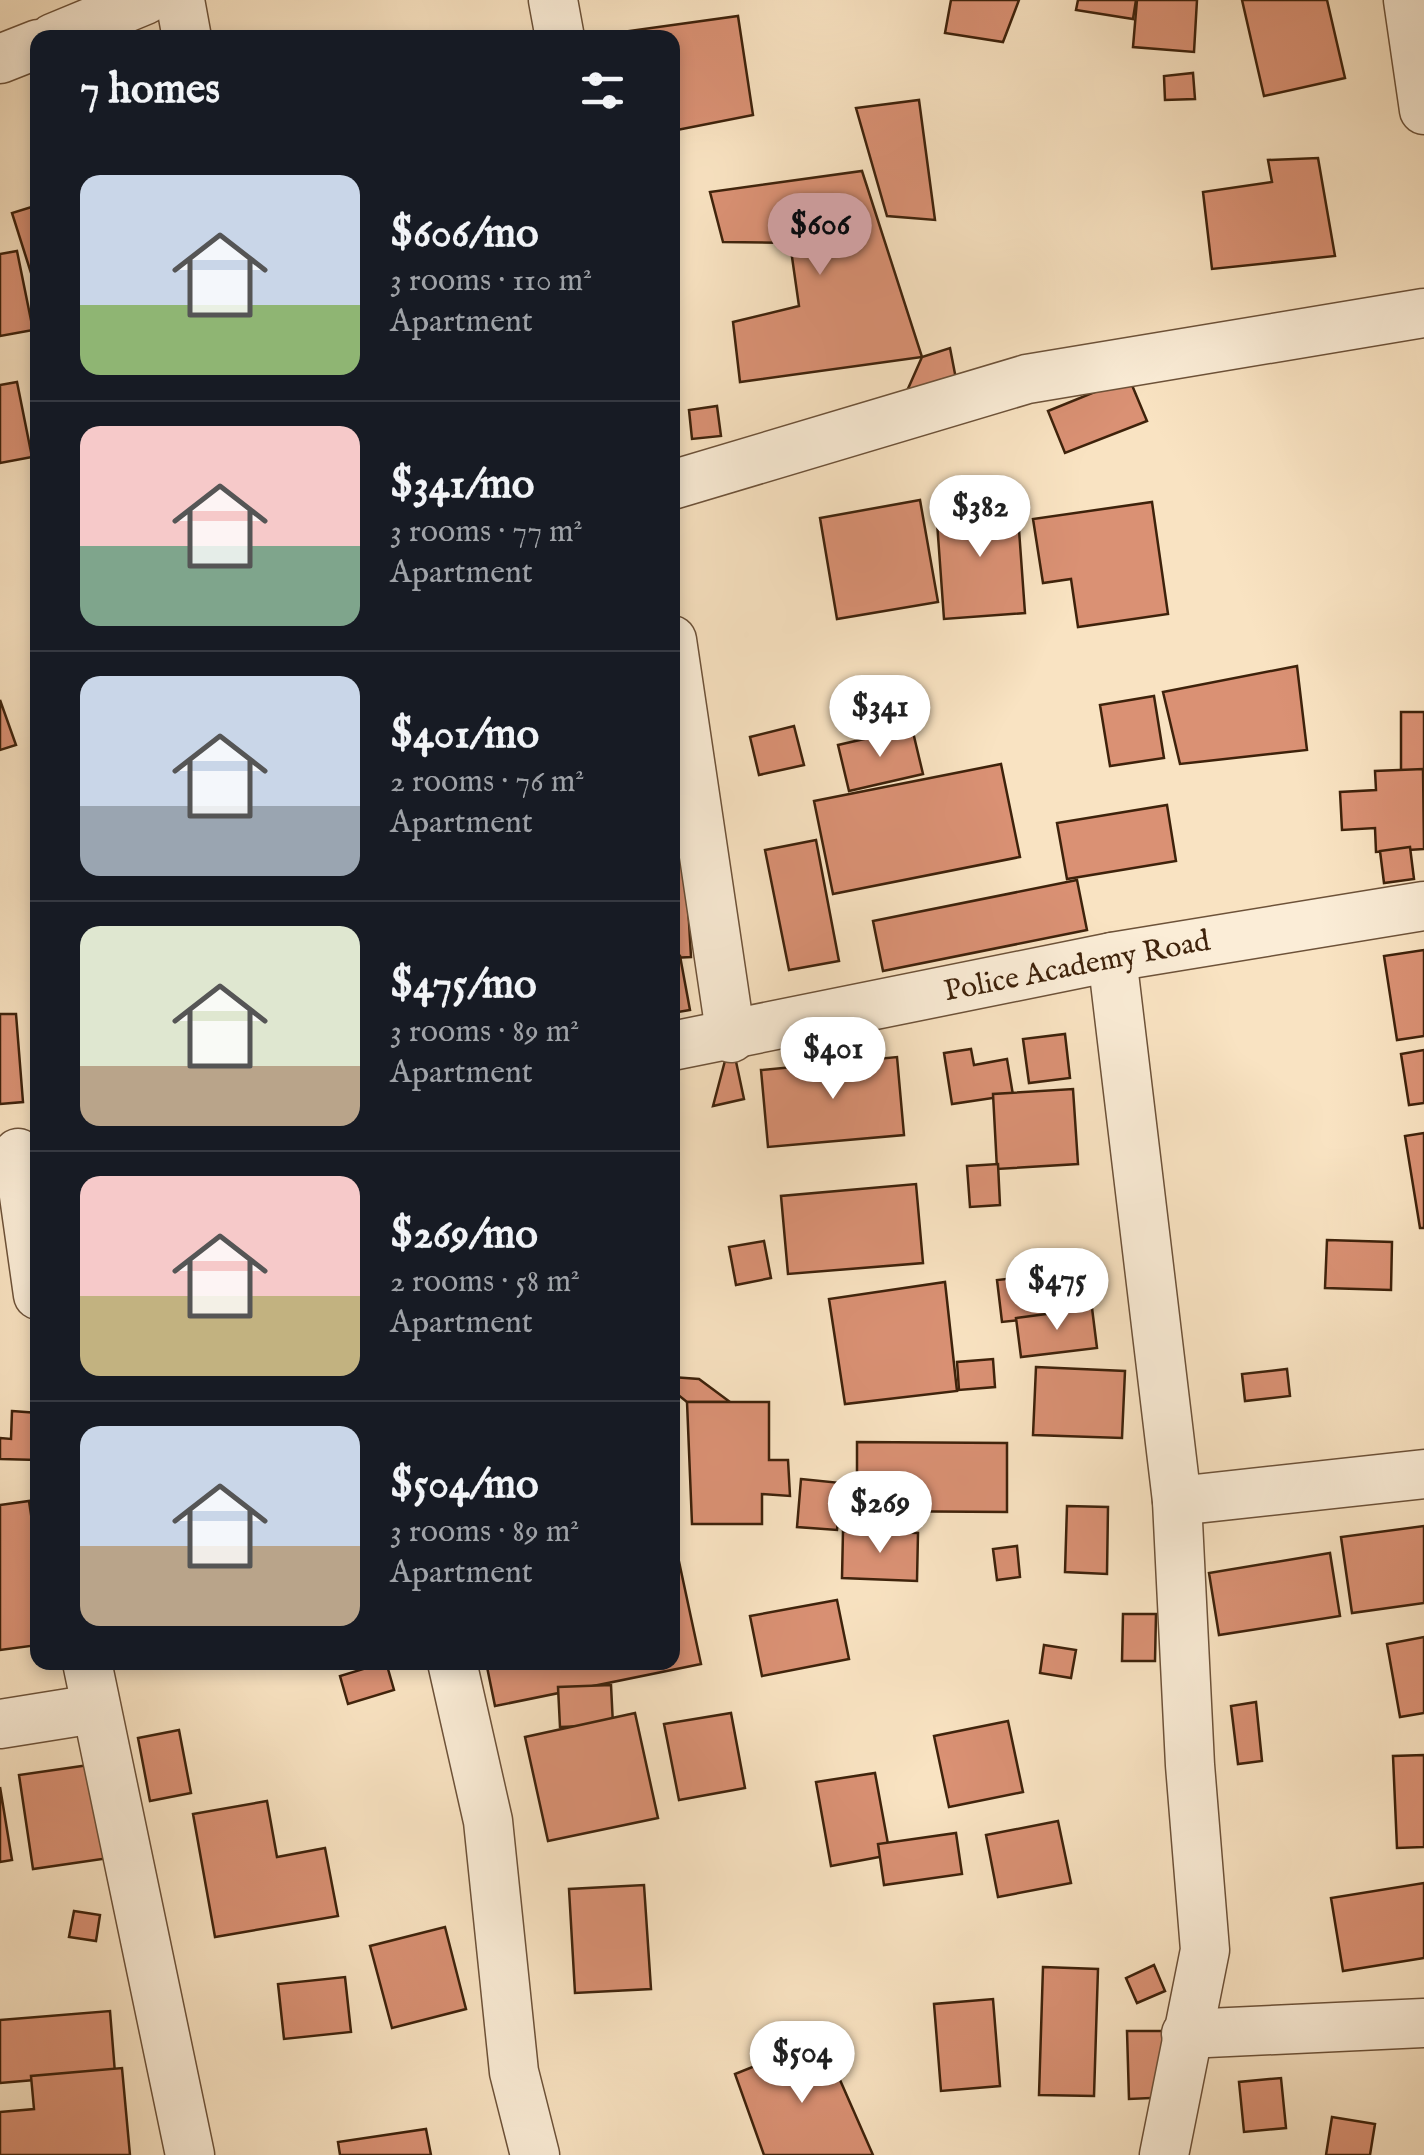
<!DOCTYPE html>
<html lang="en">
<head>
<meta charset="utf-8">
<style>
  body { margin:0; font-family:"IM FELL English",serif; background:#20242c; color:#f1f3f6; height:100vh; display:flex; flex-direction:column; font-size:38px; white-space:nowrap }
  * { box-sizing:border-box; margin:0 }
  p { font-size:32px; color:#9ea1a6 }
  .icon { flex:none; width:55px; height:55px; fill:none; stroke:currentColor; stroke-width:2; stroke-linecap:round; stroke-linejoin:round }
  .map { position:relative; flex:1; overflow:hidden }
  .drawer { position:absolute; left:30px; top:30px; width:650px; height:1640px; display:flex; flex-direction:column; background:#171b24; border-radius:20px; box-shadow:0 5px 15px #0003 }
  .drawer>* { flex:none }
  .price { position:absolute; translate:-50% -85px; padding:0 22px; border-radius:35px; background:#fff; color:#222; font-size:32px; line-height:65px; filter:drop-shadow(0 2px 5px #0008) }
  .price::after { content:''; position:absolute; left:50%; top:60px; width:30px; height:22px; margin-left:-15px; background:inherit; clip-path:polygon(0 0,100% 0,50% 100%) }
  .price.active { background:#c59692; color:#111 }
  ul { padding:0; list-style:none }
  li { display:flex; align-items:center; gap:30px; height:250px; padding:0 50px }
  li+li { border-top:2px solid #363941 }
  li span { display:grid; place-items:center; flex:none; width:280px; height:200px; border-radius:20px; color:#555 }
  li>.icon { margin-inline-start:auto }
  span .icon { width:120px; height:120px; fill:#fffc; stroke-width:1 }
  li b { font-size:42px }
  h2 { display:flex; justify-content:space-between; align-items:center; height:120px; padding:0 50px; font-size:42px }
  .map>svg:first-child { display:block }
</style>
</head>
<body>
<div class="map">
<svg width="1424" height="2155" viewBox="0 0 1424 2155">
  <rect width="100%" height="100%" fill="#f9e3c2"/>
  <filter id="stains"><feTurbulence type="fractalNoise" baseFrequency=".002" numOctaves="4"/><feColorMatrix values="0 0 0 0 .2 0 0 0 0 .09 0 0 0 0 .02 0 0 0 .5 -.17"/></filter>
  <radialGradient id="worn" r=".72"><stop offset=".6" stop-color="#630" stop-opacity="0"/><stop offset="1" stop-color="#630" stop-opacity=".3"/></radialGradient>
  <g fill="#da9174" stroke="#3e220b" stroke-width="2.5">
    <path d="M951,0H1019L1003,42L945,33Z"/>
    <path d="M1078,0H1136L1133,19L1076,10Z"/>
    <path d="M1137,0H1197L1194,52L1133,47Z"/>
    <path d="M1242,0H1327L1345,78L1264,96Z"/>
    <path d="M738,16L753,115L672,131V38H623L622,32Z"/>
    <path d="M1193,73L1195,99L1165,100L1164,76Z"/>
    <path d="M919,100L935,220L887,216L856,108Z"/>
    <path d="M1318,158L1335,256L1212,269L1203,192L1272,182L1268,160Z"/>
    <path d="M862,171L922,357L740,382L733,322L799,306L790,243L723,242L710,192Z"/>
    <path d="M38,205V295L12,213Z"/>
    <path d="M17,251L33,330L0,336V254Z"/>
    <path d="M950,348L956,379L907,391L922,357Z"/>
    <path d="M1129,378L1147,421L1065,453L1048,411Z"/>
    <path d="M17,382L32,457L0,463V385Z"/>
    <path d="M717,406L721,436L692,439L689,410Z"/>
    <path d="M920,500L938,602L837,619L820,518Z"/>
    <path d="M1017,502L1025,613L944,619L936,508Z"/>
    <path d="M1152,502L1168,614L1078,627L1071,579L1043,583L1033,519Z"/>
    <path d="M1297,666L1307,750L1180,764L1163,692Z"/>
    <path d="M1154,696L1164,758L1110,766L1100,705Z"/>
    <path d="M0,700L16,745L0,750Z"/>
    <path d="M1401,712H1424V775L1401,774Z"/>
    <path d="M794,726L804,765L759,775L750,737Z"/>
    <path d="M912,728L923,774L849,791L838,745Z"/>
    <path d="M1001,764L1020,857L833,894L814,801Z"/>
    <path d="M1423,769L1424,849L1376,852L1375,828L1342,830L1340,792L1376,790L1375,771Z"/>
    <path d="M1167,805L1176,861L1067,879L1057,823Z"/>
    <path d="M816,840L839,961L789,970L765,850Z"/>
    <path d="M1410,847L1414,879L1384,883L1380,851Z"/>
    <path d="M685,852L691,957L672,958V853Z"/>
    <path d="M1077,880L1087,930L883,971L873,921Z"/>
    <path d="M1424,950V1036L1397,1040L1384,956Z"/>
    <path d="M680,956L690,1010L672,1013V957Z"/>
    <path d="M0,1014H16L23,1102L0,1104Z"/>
    <path d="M1065,1034L1070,1078L1029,1083L1023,1039Z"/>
    <path d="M731,1038L744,1099L713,1106Z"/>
    <path d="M971,1049L974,1065L1007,1059L1013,1095L952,1104L944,1053Z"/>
    <path d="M1424,1050V1103L1409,1105L1401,1054Z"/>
    <path d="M897,1057L904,1135L768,1147L761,1070Z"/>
    <path d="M1073,1089L1078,1164L997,1169L993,1094Z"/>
    <path d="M1424,1133V1228H1420L1405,1136Z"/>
    <path d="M998,1164L1000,1205L970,1207L967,1166Z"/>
    <path d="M916,1184L923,1263L788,1274L781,1196Z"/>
    <path d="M1327,1240L1392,1242L1391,1290L1325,1288Z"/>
    <path d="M764,1241L771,1278L736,1285L729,1247Z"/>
    <path d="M1055,1274L1060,1316L1002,1322L997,1280Z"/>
    <path d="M945,1282L957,1391L845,1404L829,1299Z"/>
    <path d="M1092,1308L1097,1348L1021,1357L1016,1318Z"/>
    <path d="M993,1359L995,1387L959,1390L957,1362Z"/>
    <path d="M1036,1367L1125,1371L1122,1438L1033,1435Z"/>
    <path d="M1287,1369L1290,1396L1245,1401L1242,1374Z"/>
    <path d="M672,1377L699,1379L730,1402H687L672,1390Z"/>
    <path d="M687,1402H769V1460H788L790,1496L762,1494V1524H692Z"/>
    <path d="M12,1411L38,1413V1460L0,1459V1438L11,1439Z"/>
    <path d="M857,1442L1007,1443V1512L857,1511Z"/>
    <path d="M801,1479L841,1483L837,1530L797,1527Z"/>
    <path d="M29,1501L38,1561V1645L0,1650V1505Z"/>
    <path d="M1067,1506L1108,1507L1107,1574L1065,1572Z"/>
    <path d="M1424,1526V1603L1352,1613L1341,1537Z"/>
    <path d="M672,1529L701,1664L495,1706L486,1662H672Z"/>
    <path d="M843,1531L918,1533L917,1581L842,1578Z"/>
    <path d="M1017,1546L1020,1577L997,1580L993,1549Z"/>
    <path d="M1330,1553L1340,1616L1219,1635L1209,1573Z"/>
    <path d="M837,1600L849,1659L762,1676L750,1616Z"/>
    <path d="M1123,1614H1156L1155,1661H1122Z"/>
    <path d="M1424,1637V1713L1400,1717L1387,1644Z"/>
    <path d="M1044,1645L1076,1650L1071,1678L1040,1673Z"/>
    <path d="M386,1662L394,1690L348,1704L340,1676Z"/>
    <path d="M611,1685L613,1725L560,1727L558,1687Z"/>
    <path d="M1256,1702L1262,1761L1238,1764L1231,1706Z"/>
    <path d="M635,1713L658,1818L548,1841L525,1737Z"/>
    <path d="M731,1713L745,1788L679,1800L664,1724Z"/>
    <path d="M1008,1721L1023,1792L949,1807L934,1736Z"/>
    <path d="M179,1730L191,1793L150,1801L138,1738Z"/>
    <path d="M1424,1755V1847L1397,1848L1393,1756Z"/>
    <path d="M103,1763L116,1857L33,1869L19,1775Z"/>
    <path d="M875,1773L890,1855L831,1866L816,1782Z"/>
    <path d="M0,1787L12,1860L0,1862Z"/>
    <path d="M267,1801L277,1857L325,1848L338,1916L215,1937L193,1814Z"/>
    <path d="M1058,1821L1071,1883L998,1897L986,1835Z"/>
    <path d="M956,1833L962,1874L884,1885L878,1844Z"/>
    <path d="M1424,1883V1958L1343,1971L1331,1898Z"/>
    <path d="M644,1885L651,1989L575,1993L569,1889Z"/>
    <path d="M74,1911L100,1915L96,1941L69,1937Z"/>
    <path d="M445,1927L466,2009L392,2028L370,1946Z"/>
    <path d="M1154,1965L1165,1991L1137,2003L1126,1978Z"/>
    <path d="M1043,1967L1098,1969L1094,2096L1039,2095Z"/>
    <path d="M345,1977L351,2032L284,2039L278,1984Z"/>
    <path d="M993,1999L1000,2086L941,2091L934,2004Z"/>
    <path d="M110,2011L115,2073L0,2083V2020Z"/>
    <path d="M1127,2031H1172L1174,2097L1129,2099Z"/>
    <path d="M822,2039L873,2155H764L735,2074Z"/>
    <path d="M122,2068L130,2155H0V2112L34,2109L31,2076Z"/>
    <path d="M1281,2078L1286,2128L1244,2132L1239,2082Z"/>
    <path d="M1332,2117L1375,2124L1370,2155H1326Z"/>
    <path d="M426,2129L431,2155H340L338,2142Z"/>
  </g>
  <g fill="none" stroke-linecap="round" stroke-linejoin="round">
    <defs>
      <g id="street">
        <path d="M180,0L187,38"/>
        <path d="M553,0L560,38"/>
        <path d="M1408,0L1424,110"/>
        <path d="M53,38L145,0"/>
        <path d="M0,59L38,44"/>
        <path d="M672,485L1027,379L1424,313"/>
        <path d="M672,640L731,1038"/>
        <path d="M1112,957L1177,1501L1190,1765L1205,1950L1164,2155"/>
        <path d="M672,1046L1112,957L1424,906"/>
        <path d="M18,1153L38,1295"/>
        <path d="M1177,1501L1424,1474"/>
        <path d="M87,1662L190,2155"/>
        <path d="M452,1662L488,1821L514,2072L535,2155"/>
        <path d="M0,1724L94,1709"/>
        <path d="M1186,2034L1424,2023"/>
      </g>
    </defs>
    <use href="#street" stroke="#6d5239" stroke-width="51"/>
    <use href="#street" stroke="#fbedd7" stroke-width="48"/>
  </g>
  <g text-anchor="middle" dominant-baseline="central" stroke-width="10" stroke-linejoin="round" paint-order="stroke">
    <g font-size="30" fill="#3e220b" stroke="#fbedd7">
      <text transform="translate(1077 967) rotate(-11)">Police Academy Road</text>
    </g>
  </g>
  <rect width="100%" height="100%" filter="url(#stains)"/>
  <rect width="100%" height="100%" fill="url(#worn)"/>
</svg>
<b class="price active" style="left:820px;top:278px">$606</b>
<b class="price" style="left:980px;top:560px">$382</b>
<b class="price" style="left:880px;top:760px">$341</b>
<b class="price" style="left:833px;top:1102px">$401</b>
<b class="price" style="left:1057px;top:1333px">$475</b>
<b class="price" style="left:880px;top:1556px">$269</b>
<b class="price" style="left:802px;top:2106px">$504</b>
<section class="drawer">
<h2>7 homes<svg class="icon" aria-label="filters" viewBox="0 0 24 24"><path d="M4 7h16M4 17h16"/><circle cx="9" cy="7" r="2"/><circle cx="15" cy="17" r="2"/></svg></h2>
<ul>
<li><span style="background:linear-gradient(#c9d6e8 65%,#8fb573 0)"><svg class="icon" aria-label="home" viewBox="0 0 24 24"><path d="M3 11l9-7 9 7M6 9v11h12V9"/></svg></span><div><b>$606/mo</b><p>3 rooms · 110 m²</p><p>Apartment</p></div></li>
<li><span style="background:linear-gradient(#f6c9c9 60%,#7fa58c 0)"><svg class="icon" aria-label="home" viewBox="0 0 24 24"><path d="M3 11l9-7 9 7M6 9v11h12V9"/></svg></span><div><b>$341/mo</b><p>3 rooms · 77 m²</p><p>Apartment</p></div></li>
<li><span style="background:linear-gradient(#c9d6e8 65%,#9aa5b1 0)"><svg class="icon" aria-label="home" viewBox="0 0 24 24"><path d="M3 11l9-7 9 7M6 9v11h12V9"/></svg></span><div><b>$401/mo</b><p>2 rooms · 76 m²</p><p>Apartment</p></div></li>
<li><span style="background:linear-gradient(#dfe7d0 70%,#b9a48a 0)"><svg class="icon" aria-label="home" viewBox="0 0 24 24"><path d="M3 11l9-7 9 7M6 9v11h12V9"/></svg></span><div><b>$475/mo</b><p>3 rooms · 89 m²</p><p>Apartment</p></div></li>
<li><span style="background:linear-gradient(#f6c9c9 60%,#c2b280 0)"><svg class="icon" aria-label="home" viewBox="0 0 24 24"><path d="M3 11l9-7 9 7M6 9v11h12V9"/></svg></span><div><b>$269/mo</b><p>2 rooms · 58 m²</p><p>Apartment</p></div></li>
<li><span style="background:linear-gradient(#c9d6e8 60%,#b9a48a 0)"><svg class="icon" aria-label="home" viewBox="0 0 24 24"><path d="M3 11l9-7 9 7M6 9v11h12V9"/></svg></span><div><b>$504/mo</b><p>3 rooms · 89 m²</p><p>Apartment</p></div></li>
</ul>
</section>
</div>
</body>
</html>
